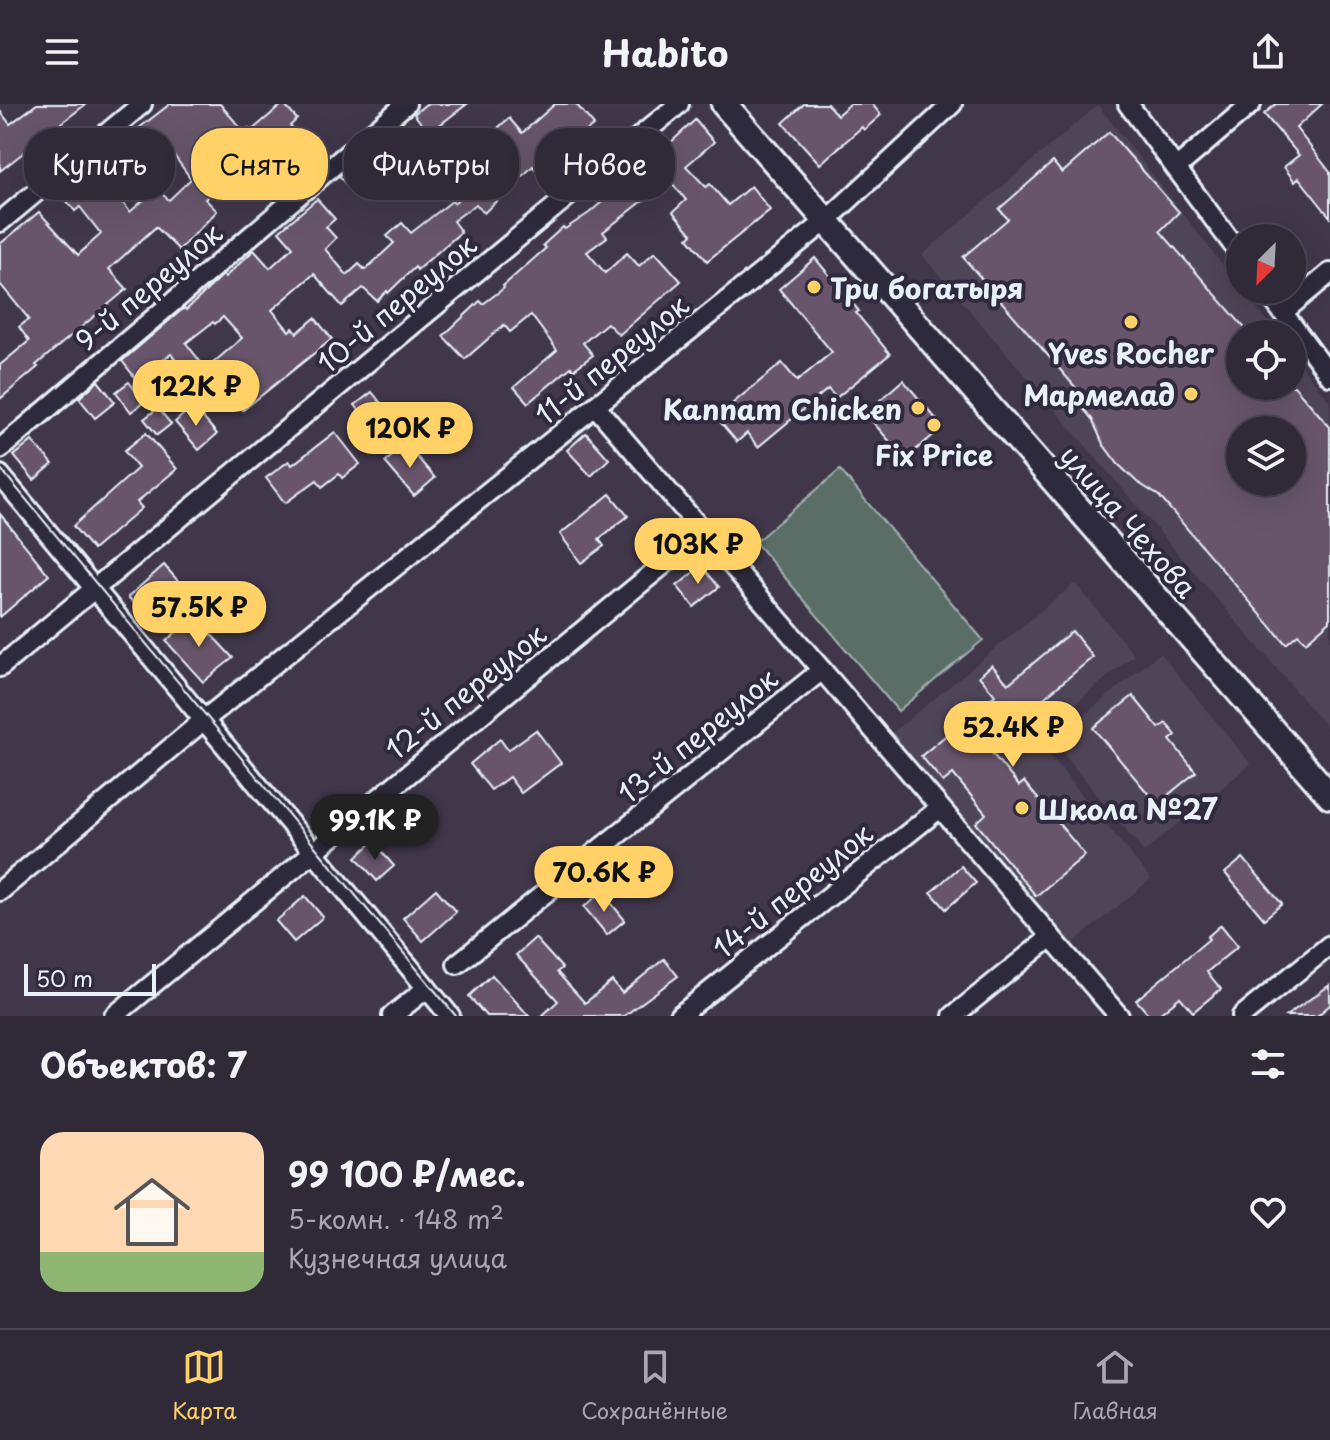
<!DOCTYPE html>
<html lang="ru">
<head>
<meta charset="utf-8">
<style>
  body { margin:0; font-family:"Playpen Sans",sans-serif; background:#3c3543; color:#f1f3f6; height:100vh; display:flex; flex-direction:column; font-size:30px; white-space:nowrap }
  * { box-sizing:border-box; margin:0 }
  p { font-size:26px; color:#a8a6ae }
  .icon { flex:none; width:44px; height:44px; fill:none; stroke:currentColor; stroke-width:2; stroke-linecap:round; stroke-linejoin:round }
  .map { position:relative; height:912px; overflow:hidden }
  .side { display:flex; flex-direction:column; background:#302938; flex:1 }
  .side>* { flex:none }
  .hud { position:absolute; left:24px; top:24px; width:800px; height:72px; display:flex; gap:16px }
  .needle { width:52px; rotate:204deg }
  .controls { position:absolute; left:1226px; top:120px; display:grid; gap:16px }
  .controls a { display:grid; place-items:center; width:80px; height:80px; border-radius:50%; background:#302938; box-shadow:0 8px 32px #0002,0 0 0 2px #4b4553; font-size:40px }
  .scale { position:absolute; left:24px; bottom:20px; width:132px; box-sizing:border-box; padding-left:8px; border:4px solid #e8f1f8; border-top:0; font-size:22px; line-height:28px; white-space:nowrap; color:#e8f1f8; -webkit-text-stroke:6px #2f2a3d; paint-order:stroke }
  .price { position:absolute; translate:-50% -68px; padding:0 18px; border-radius:28px; background:#ffd166; color:#111; font-size:26px; line-height:52px; filter:drop-shadow(0 2px 4px #0008) }
  .price::after { content:''; position:absolute; left:50%; top:48px; width:24px; height:18px; margin-left:-12px; background:inherit; clip-path:polygon(0 0,100% 0,50% 100%) }
  .price.current { background:#222; color:#fff }
  ul { padding:0; list-style:none }
  li { display:flex; align-items:center; gap:24px; height:200px; padding:0 40px }
  li span { display:grid; place-items:center; flex:none; width:224px; height:160px; border-radius:24px; color:#555 }
  li>.icon { margin-inline-start:auto }
  span .icon { width:96px; height:96px; fill:#fffc; stroke-width:1 }
  li b { font-size:34px }
  h2 { display:flex; justify-content:space-between; align-items:center; height:96px; padding:0 40px; font-size:34px }
  .tag { padding:0 28px; border-radius:32px; background:#302938; box-shadow:0 8px 32px #0002,0 0 0 2px #4b4553; font-size:28px; line-height:72px }
  .tag.current { background:#ffd166; color:#111 }
  header { display:flex; justify-content:space-between; align-items:center; height:104px; padding:0 40px; background:#302938; font-size:36px; font-weight:700 }
  .tabs { display:flex; justify-content:space-around; align-items:center; height:112px; border-top:2px solid #4b4553; background:#302938; font-size:22px; color:#a8a6ae }
  .tabs a { display:grid; justify-items:center; gap:4px }
  .tabs .current { color:#ffd166 }
  .map>svg:first-child { display:block }
</style>
</head>
<body>
<header><svg class="icon" aria-label="menu" viewBox="0 0 24 24"><path d="M4 6h16M4 12h16M4 18h16"/></svg>Habito<svg class="icon" aria-label="share" viewBox="0 0 24 24"><path d="M12 15V3M7 8l5-5 5 5M5 13v7h14v-7"/></svg></header>
<div class="map">
<svg width="1330" height="912" viewBox="0 0 1330 912">
  <rect width="100%" height="100%" fill="#40374b"/>
  <filter id="ink" filterUnits="userSpaceOnUse"><feTurbulence type="fractalNoise" baseFrequency=".0125" numOctaves="2"/><feDisplacementMap in="SourceGraphic" scale="16" xChannelSelector="R" yChannelSelector="G"/><feConvolveMatrix kernelMatrix="1 2 1 2 8 2 1 2 1" color-interpolation-filters="sRGB"/></filter>
  <g filter="url(#ink)">
    <g fill="#4f4458" fill-rule="evenodd">
      <path d="M1098,1L1240,183V186H1243L1277,230H1240V282H1292V249L1330,298V627L922,151ZM1240,326H1292V378H1240Z"/>
      <path d="M1075,479L1134,551L1035,633L1151,775L1067,844L891,630Z"/>
      <path d="M1160,549L1251,660L1144,748L1053,637Z"/>
    </g>
    <path fill="#5a6d66" stroke="#a1afaf" stroke-width="2" d="M840,366L983,536L898,607L755,438Z"/>
    <g fill="#68546c" stroke="#e8f1f8" stroke-width="2" fill-rule="evenodd">
      <path d="M37,0H86L0,67V7L10,20Z"/>
      <path d="M170,0H220L244,28L248,24L251,27L283,0L297,15L290,22L303,36L263,71L249,55L205,95L217,107L179,146L156,123L109,165L127,185L36,261L38,263L0,295V261L29,237L19,223L29,215L0,180V140L39,108L78,151L101,130L80,103L75,107L61,90L107,49ZM162,35L191,75L169,96L156,85L130,108L107,78Z"/>
      <path d="M426,0H467L429,29L414,10Z"/>
      <path d="M555,0H576L594,21L550,56L548,54L535,65L533,62L484,109L476,100L453,117L461,128L417,166L415,163L388,189L387,187L377,197L363,184L342,202L314,170L272,206L289,227L293,224L297,229L315,214L332,235L243,306L222,282L209,293L187,265L184,267L171,250L137,276L122,257L184,204L186,206L223,171L225,173L254,146L270,164L293,143L279,127L317,95L335,115L326,123L336,134L325,145L347,171L359,160L365,166L394,139L387,132L402,119L411,129L452,97L454,99L490,68L472,47L509,14L522,29ZM223,213L242,234L206,265L186,239L213,218L215,220Z"/>
      <path d="M804,0H827L837,11L850,0H872L881,11L864,26L862,23L820,60L783,19Z"/>
      <path d="M1276,0H1322L1296,24L1330,68V113L1299,74L1295,78L1284,63L1299,51L1264,10Z"/>
      <path d="M695,16L714,38L686,62L706,83L710,80L728,101L751,82L770,106L707,157L688,134L692,130L673,108L686,96L670,77L674,74L655,53Z"/>
      <path d="M1109,28L1179,108L1160,127L1250,230H1240V282H1294L1330,323V517L1306,538L1298,530L1286,540L1159,392L1137,378L1118,360L1103,340L1092,315L1082,303L1088,298L963,153L1008,115L999,105L1053,58L1062,69ZM1240,326H1292V378H1240Z"/>
      <path d="M423,40L445,65L422,85L401,59Z"/>
      <path d="M371,46L381,58L370,68L378,77L358,94L339,72Z"/>
      <path d="M635,70L652,90L603,128L607,133L587,148L605,169L627,149L639,162L655,148L681,177L619,231L607,219L583,239L593,251L573,266L571,263L528,299L514,283L557,246L531,211L510,228L504,221L465,255L443,232L480,197L483,200L504,184L503,182L546,144L543,141L563,123L565,125L589,109Z"/>
      <path d="M815,154L859,207L856,209L890,250L836,294L828,285L758,343L747,329L737,338L716,313L782,259L797,277L832,248L779,185Z"/>
      <path d="M903,276L943,323L905,355L865,309Z"/>
      <path d="M98,277L115,298L95,314L79,294Z"/>
      <path d="M129,278L144,298L131,308L116,288Z"/>
      <path d="M372,288L388,308L371,321L355,301Z"/>
      <path d="M193,302L217,330L199,346L175,318Z"/>
      <path d="M158,304L171,320L157,331L144,315Z"/>
      <path d="M335,328L360,360L342,374L339,370L322,383L317,376L285,399L266,374L289,357L292,361Z"/>
      <path d="M146,329L177,365L137,398L142,404L93,446L73,422L138,364L124,347Z"/>
      <path d="M586,329L609,355L591,372L567,346Z"/>
      <path d="M32,337L53,360L34,376L14,352Z"/>
      <path d="M406,340L435,374L414,392L385,358Z"/>
      <path d="M610,390L628,412L599,435L604,442L581,459L560,430Z"/>
      <path d="M0,410L49,471L0,513Z"/>
      <path d="M164,461L179,478L144,510L128,493Z"/>
      <path d="M702,462L719,483L694,503L677,482Z"/>
      <path d="M194,512L233,554L203,578L166,537Z"/>
      <path d="M1072,527L1093,553L986,642L1019,682L1024,678L1085,751L1036,792L976,719L986,710L953,670L943,678L921,652L995,591L979,572L992,561L1008,580Z"/>
      <path d="M1133,592L1159,624L1166,619L1176,631L1170,636L1196,668L1157,700L1093,624Z"/>
      <path d="M536,626L561,659L521,689L509,673L491,686L470,660L500,635L508,646Z"/>
      <path d="M373,738L394,762L377,777L356,753Z"/>
      <path d="M1243,754L1282,800L1264,815L1225,769Z"/>
      <path d="M961,762L976,779L946,805L931,788Z"/>
      <path d="M436,785L456,808L423,837L403,814Z"/>
      <path d="M602,788L625,816L607,831L584,803Z"/>
      <path d="M305,792L323,813L294,838L276,817Z"/>
      <path d="M1221,821L1238,842L1207,868L1221,885L1193,908L1180,893L1157,912H1150L1136,896L1209,835L1207,833Z"/>
      <path d="M535,834L562,864L557,868L585,899L612,877L622,889L664,855L678,872L624,912H542L558,897L516,851Z"/>
      <path d="M492,871L529,912H486L469,892Z"/>
      <path d="M1330,881V901L1317,912H1286Z"/>
    </g>
    <g fill="none" stroke-linecap="round" stroke-linejoin="round">
      <defs>
        <g id="minor">
          <path d="M1128,0L1240,150"/>
          <path d="M1176,64L1251,0"/>
          <path d="M0,118L142,0"/>
          <path d="M1266,186L1330,272"/>
          <path d="M1283,208L1330,169"/>
          <path d="M596,303L1119,912"/>
          <path d="M0,345L406,0"/>
          <path d="M0,371L450,912"/>
          <path d="M0,563L679,0"/>
          <path d="M0,787L204,616L826,117L952,0"/>
          <path d="M457,860L822,566"/>
          <path d="M114,912L703,428"/>
          <path d="M392,912L427,884"/>
          <path d="M679,912L940,704"/>
          <path d="M953,912L1051,833"/>
          <path d="M1242,912L1330,841"/>
        </g>
        <path id="major" d="M724,0L1330,692"/>
      </defs>
      <use href="#minor" stroke="#e8f1f8" stroke-width="24"/>
      <use href="#major" stroke="#e8f1f8" stroke-width="30"/>
      <use href="#minor" stroke="#2f2a3d" stroke-width="18"/>
      <use href="#major" stroke="#2f2a3d" stroke-width="24"/>
      <path stroke="#e8f1f8" stroke-width="2" d="M0,364L456,912"/>
    </g>
  </g>
  <g fill="#ffd166" stroke="#2f2a3d" stroke-width="3">
    <circle cx="814" cy="183" r="8"/>
    <circle cx="1131" cy="218" r="8"/>
    <circle cx="1191" cy="290" r="8"/>
    <circle cx="918" cy="304" r="8"/>
    <circle cx="934" cy="321" r="8"/>
    <circle cx="1022" cy="704" r="8"/>
  </g>
  <g text-anchor="middle" dominant-baseline="central" stroke-width="8" stroke-linejoin="round" paint-order="stroke">
    <g font-size="28" fill="#e8f1f8" stroke="#2f2a3d">
      <text transform="translate(148 182) rotate(-40)">9-й переулок</text>
      <text transform="translate(396 199) rotate(-40)">10-й переулок</text>
      <text transform="translate(611 255) rotate(-39)">11-й переулок</text>
      <text transform="translate(1129 417) rotate(49)">улица Чехова</text>
      <text transform="translate(465 587) rotate(-39)">12-й переулок</text>
      <text transform="translate(697 631) rotate(-39)">13-й переулок</text>
      <text transform="translate(792 786) rotate(-39)">14-й переулок</text>
    </g>
    <g font-size="28" font-weight="bold" fill="#e8f1f8" stroke="#2f2a3d" text-anchor="start">
      <text x="830" y="183">Три богатыря</text>
      <text x="1131" y="248" text-anchor="middle">Yves Rocher</text>
      <text x="1175" y="290" text-anchor="end">Мармелад</text>
      <text x="902" y="304" text-anchor="end">Kannam Chicken</text>
      <text x="934" y="350" text-anchor="middle">Fix Price</text>
      <text x="1038" y="704">Школа №27</text>
    </g>
  </g>
</svg>
<div class="controls">
<a><svg class="needle" viewBox="-14 -14 28 28"><path d="M0-13l5 13h-10z" fill="#e53935"/><path d="M0 13l5-13h-10z" fill="#a8a6ae"/></svg></a>
<a><svg class="icon" aria-label="locate" viewBox="0 0 24 24"><circle cx="12" cy="12" r="6"/><path d="M12 2v4M12 18v4M2 12h4M18 12h4"/></svg></a>
<a><svg class="icon" aria-label="layers" viewBox="0 0 24 24"><path d="M12 4l9 5-9 5-9-5zM3 14l9 5 9-5"/></svg></a>
</div>
<div class="scale">50 m</div>
<b class="price" style="left:196px;top:324px">122K ₽</b>
<b class="price" style="left:410px;top:366px">120K ₽</b>
<b class="price" style="left:698px;top:482px">103K ₽</b>
<b class="price" style="left:199px;top:545px">57.5K ₽</b>
<b class="price" style="left:1013px;top:665px">52.4K ₽</b>
<b class="price current" style="left:375px;top:758px">99.1K ₽</b>
<b class="price" style="left:604px;top:810px">70.6K ₽</b>
<div class="hud">
<a class="tag">Купить</a>
<a class="tag current">Снять</a>
<a class="tag">Фильтры</a>
<a class="tag">Новое</a>
</div>
</div>
<section class="side">
<h2>Объектов: 7<svg class="icon" aria-label="filters" viewBox="0 0 24 24"><path d="M4 7h16M4 17h16"/><circle cx="9" cy="7" r="2"/><circle cx="15" cy="17" r="2"/></svg></h2>
<ul>
<li><span style="background:linear-gradient(#ffd9b3 75%,#8fb573 0)"><svg class="icon" aria-label="home" viewBox="0 0 24 24"><path d="M3 11l9-7 9 7M6 9v11h12V9"/></svg></span><div><b>99 100 ₽/мес.</b><p>5-комн. · 148 m²</p><p>Кузнечная улица</p></div><svg class="icon" aria-label="heart" viewBox="0 0 24 24"><path d="M12 20l-8-8c-3-5 5-10 8-4 3-6 11-1 8 4z"/></svg></li>
</ul>
</section>
<nav class="tabs">
<a class="current"><svg class="icon" aria-label="map" viewBox="0 0 24 24"><path d="M3 6l6-2 6 2 6-2v14l-6 2-6-2-6 2zM9 4v14M15 6v14"/></svg>Карта</a>
<a><svg class="icon" aria-label="saved" viewBox="0 0 24 24"><path d="M7 4h10v16l-5-4-5 4z"/></svg>Сохранённые</a>
<a><svg class="icon" aria-label="home" viewBox="0 0 24 24"><path d="M3 11l9-7 9 7M6 9v11h12V9"/></svg>Главная</a>
</nav>
</body>
</html>
